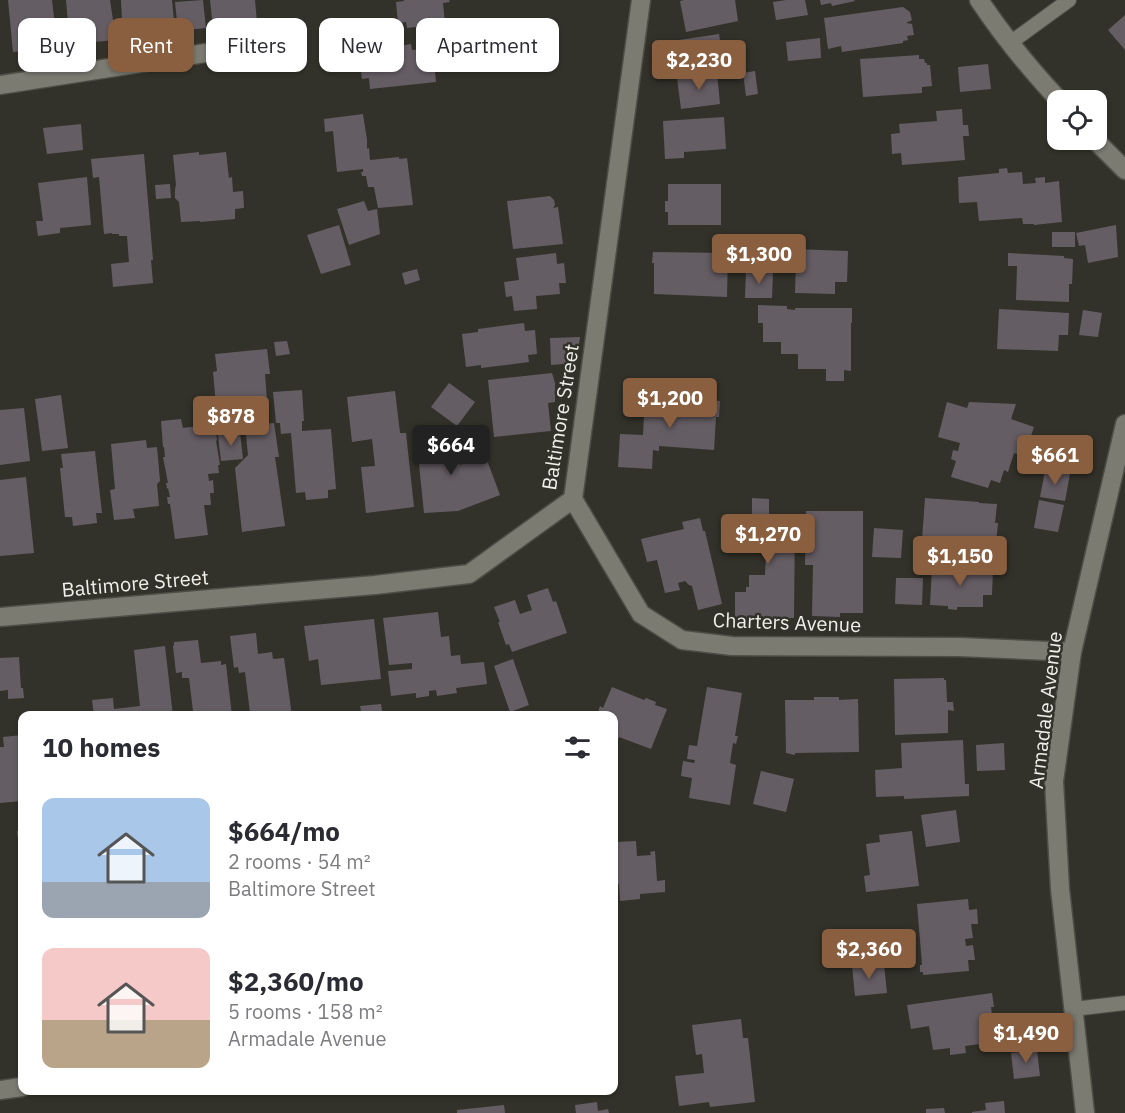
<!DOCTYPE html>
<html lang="en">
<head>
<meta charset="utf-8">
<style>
  body { margin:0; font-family:"IBM Plex Sans",sans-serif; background:#f7f7f7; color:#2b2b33; height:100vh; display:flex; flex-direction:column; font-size:22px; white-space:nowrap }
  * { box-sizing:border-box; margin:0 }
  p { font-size:20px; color:#7c7c81 }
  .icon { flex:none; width:33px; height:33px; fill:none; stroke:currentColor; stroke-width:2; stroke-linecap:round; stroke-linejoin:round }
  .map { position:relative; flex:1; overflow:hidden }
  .panel { position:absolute; left:18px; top:711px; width:600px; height:384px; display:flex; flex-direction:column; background:#fff; border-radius:12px; box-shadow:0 2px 4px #0004 }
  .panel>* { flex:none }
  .banner { position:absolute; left:18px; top:18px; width:600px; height:54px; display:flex; gap:12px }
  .fabs { position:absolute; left:1047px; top:90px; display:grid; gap:12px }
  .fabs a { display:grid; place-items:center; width:60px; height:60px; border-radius:12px; background:#fff; box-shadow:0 2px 4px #0004; font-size:30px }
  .price { position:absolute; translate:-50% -51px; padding:0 14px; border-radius:6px; background:#895f40; color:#fff; font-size:20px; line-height:39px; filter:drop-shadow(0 2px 3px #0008) }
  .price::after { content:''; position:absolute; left:50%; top:36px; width:18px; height:14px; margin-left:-9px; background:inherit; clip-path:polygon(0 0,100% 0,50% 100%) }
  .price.active { background:#222; color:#fff }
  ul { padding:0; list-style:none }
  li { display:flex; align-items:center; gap:18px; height:150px; padding:0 24px }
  li span { display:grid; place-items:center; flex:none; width:168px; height:120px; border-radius:12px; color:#555 }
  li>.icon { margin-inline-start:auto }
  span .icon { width:72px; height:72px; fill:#fffc; stroke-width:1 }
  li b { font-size:26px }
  h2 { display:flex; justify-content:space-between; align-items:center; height:72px; padding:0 24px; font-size:26px }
  .chip { padding:0 21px; border-radius:12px; background:#fff; box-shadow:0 2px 4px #0004; font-size:21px; line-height:54px }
  .chip.active { background:#895f40; color:#fff }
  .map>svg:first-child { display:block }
</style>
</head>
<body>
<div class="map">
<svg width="1125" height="1113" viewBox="0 0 1125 1113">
  <rect width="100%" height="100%" fill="#33322a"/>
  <g fill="#655d64">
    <path d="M8,0H52L57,44L43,46V49L13,52Z"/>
    <path d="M66,0H110L116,40L70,44Z"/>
    <path d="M121,0H172L175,32L128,38L126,19H122Z"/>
    <path d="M203,0L206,28L178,31L175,2Z"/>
    <path d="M210,0H255L257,22L213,28Z"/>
    <path d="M404,0H449L450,2L443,3L445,24L407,28L406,22L398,23L396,2L404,1Z"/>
    <path d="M684,0H735L738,21L686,32L680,1Z"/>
    <path d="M786,0H805L808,15L776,20L773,2Z"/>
    <path d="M820,0H854L855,1L832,6L831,3L821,5Z"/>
    <path d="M903,7L910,12L912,20L906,23L912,24L914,35L907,36L908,40L903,41V43L842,52L841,46L828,49L824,18Z"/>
    <path d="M1125,15V50L1108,30Z"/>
    <path d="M467,25V51L442,53L439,29Z"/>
    <path d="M719,34L724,64L684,70L679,40Z"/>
    <path d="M820,38L821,58L788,61L786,42Z"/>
    <path d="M383,44L384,49L411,44L412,50L421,49L422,58L429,64L439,62L440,69L435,71L436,82L370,89L369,78L362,79L360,64L368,62L367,50H371L370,45Z"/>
    <path d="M919,55V59H924L925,63H927V65H930L932,86L922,87V93L863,97L860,59Z"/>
    <path d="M988,64L991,89L960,92L958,67Z"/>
    <path d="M714,70V73H717L720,104L681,109L677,78L705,75L704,71Z"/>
    <path d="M755,71L758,94L746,96L743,73Z"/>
    <path d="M962,109L963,125H968L969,136H963L965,160L902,165L901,153L892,154L891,134L900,133L899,124L937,121L936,111Z"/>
    <path d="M363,114L367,140V149L369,148L370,160L399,157V159L407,158L413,205L378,208L374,187H368L366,176H362L361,172H363V169L337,172L333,131L325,132L324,119Z"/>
    <path d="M724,117L726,149L684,152V158L665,159L663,121Z"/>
    <path d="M81,124L83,150L47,154L43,128Z"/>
    <path d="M199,152V155L226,152L229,178L232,177L233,192L243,191L244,208L235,209V219L200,222V221L181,222L179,202L175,198V189L176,185L173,155Z"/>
    <path d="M144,154L153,260H151L153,283L113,287L111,264L129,262L127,236H119V234H112V233L104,234L99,177L93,178L91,159Z"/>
    <path d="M1007,168L1008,173L1022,172L1023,184L1036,183L1035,178L1045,177V183L1059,181L1062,222L1034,225V224H1023L1022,218L979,221L977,202L959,203L958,177L999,173V169Z"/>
    <path d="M87,177L91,225L60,228V233L38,236L36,221H43L38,183Z"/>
    <path d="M170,184L171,198L156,199L155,185Z"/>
    <path d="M668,184H721V225H668V212H665V201H668Z"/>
    <path d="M550,196L554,200L555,205L553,208L558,207L563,244L513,249L507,201Z"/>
    <path d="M364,201L368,211L377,209L380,234L349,245L337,209Z"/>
    <path d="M339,225L351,265L321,274L307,235Z"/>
    <path d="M1116,225L1118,257L1088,263L1085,245L1079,246L1076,233Z"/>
    <rect x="1052" y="232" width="23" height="15"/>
    <path d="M778,241H795V249L848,251L847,282H835V294L795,293L796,261L778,260Z"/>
    <path d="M653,252L728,253L727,297L654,294V263H652Z"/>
    <path d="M556,253L557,264L564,263L566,283H559L560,294L536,296L537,309L514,311L512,296L506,297L504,282L519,280L516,258Z"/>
    <path d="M1008,253L1064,256V258L1073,259L1072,284H1069V302L1016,300L1017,266H1008Z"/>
    <path d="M417,269L420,280L405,285L402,273Z"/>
    <path d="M746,272L773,273L772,298H745Z"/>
    <path d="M758,305L787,306V309L795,310V308H852V323H851V371L844,370V381H826V369H798V354H781V342H763V323H758Z"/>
    <path d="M999,309L1069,313L1068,335H1059L1058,351L997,349Z"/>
    <path d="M1083,310L1102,313L1098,337L1079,335Z"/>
    <path d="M524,323L525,331L535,330L537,354L528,355L529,362L481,368V365L466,367L462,334L478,332V329Z"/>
    <path d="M580,337L576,363L551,365L550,338Z"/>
    <path d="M287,341L290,354L276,356L274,342Z"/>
    <path d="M267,349L270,374H265L267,400L216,405L213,372L217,371L215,354Z"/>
    <path d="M552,373L555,383V402L548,403L551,431L494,437L488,380Z"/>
    <path d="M449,383L475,402L457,426L431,407Z"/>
    <path d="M302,390L304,421H302V431L331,429L336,489L328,490V498L306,500L305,492L296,493L291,433L281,434L280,423H276L273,392Z"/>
    <path d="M395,391L400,433H406L414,507L366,513L361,467L375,466L372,439L352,442L347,397Z"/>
    <path d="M653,393H662L661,396L720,401L719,417H716L714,450L659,446V451L653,450L652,469L618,467L620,434L643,435L645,396H653Z"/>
    <path d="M61,395L68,448L42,451L35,399Z"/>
    <path d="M947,402L967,408L969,402L1016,404L1011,419L1034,427L1024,457L1014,453L1008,472L1004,470L1000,483L991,480L988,488L951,477L956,461L951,459L953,450L958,451L960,443L938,437Z"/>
    <path d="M24,408L30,461L0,465V410Z"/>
    <path d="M181,419L183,428L214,424L215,431H216L217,440L216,441L220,465H218L219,473L208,474L209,481L213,480L214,493H210L211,505H204L208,535L175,539L170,504H168L167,497H170L168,488L167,489L166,483H168L163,457H165L164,447H163L161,421Z"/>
    <path d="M274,423L279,457H275L285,526L242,532L235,468L248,455L245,426Z"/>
    <path d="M450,431L453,458H459L460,465L485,455L500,495L458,511L424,513L416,435Z"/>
    <path d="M240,432L243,459L221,461L218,435Z"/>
    <path d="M146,440L147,448L157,447L160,481L157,484L159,506L133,509L135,518L114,520L110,490L115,489L111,444Z"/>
    <path d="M95,451L102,513H96L97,523L73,526L72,517H65L60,468H63L61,454Z"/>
    <path d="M1045,471L1070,474L1065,501L1040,497Z"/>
    <path d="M26,477L34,553L0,556V480Z"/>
    <path d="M752,498L769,499V516H795L794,618H773V622H745V620H735V592H746V587H749V575H765L766,550H736L737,516H752Z"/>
    <path d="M925,498L979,502V503L997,504L995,523H998L996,544L975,542V544L922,540Z"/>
    <path d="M1039,500L1064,505L1058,532L1034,528Z"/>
    <path d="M806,511H863V613H840V617L812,616L813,565H805Z"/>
    <path d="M700,518L703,531H705L722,604L698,610L692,586L689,585L685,581L678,583L680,590L665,593L657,560L647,562L641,539L684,529L682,522Z"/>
    <path d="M874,528L903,530L901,558L872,557Z"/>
    <path d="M932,568L984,570V569H993L992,595H983V607H957V610L948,609V606L930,605Z"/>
    <path d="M896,578H923L922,605L895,604Z"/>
    <path d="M548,588L553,602L556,601L567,633L512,652L509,644L506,645L498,622H500L494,607L515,600L520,614L532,610L527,595Z"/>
    <path d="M438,612L441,637L449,636L451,656L460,655L461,664L484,662L487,684L456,688L457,693L437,696L436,690L429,691V696L416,698V693L391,696L388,671L412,669V663L389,665L383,618Z"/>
    <path d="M374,619L381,679L321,685L318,659L309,661L304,626Z"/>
    <path d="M256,633L258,654L272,652L273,659L284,658L292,716H241V714L250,713L245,672L239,673L238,667L234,668L230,636Z"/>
    <path d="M198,640L201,663L221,661V665L226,664L232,716H186L193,711L189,678H182V672L176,673L173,646L174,645V642Z"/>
    <path d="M165,646L173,716H94L92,700L113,698L114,709L140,706L134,650Z"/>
    <path d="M19,657L21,688H23L24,698L8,699V690L0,691V658Z"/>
    <path d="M513,659L529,705L510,712L494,666Z"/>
    <path d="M944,678V680H946L947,702H953L954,711L948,710V733L895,735L894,679Z"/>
    <path d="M612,687L644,700L646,698L656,702L655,705L667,709L651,749L619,737L614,749V716H599L600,713L598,712L600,706L603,708Z"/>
    <path d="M707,687L742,693L735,736H738L736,744L733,743L730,763L736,765L730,805L689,798L692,778L681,776L683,761L694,763L695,760L687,759L689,745L697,746Z"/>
    <path d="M814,697H839V700L858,699L859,752L795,753V755L786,753L785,700H814Z"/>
    <path d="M381,704L383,716H362L360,706Z"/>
    <path d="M22,735V801L0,803V747H4L3,737Z"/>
    <path d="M963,740L965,784H969V796L904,799V796L876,797L875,770L902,768L901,743Z"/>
    <path d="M1004,743L1005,770L977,771L976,745Z"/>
    <path d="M761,771L794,779L786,812L753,804Z"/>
    <path d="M956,810L960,842L926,847L921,815Z"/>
    <path d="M22,830V846L19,847L17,831Z"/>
    <path d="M912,831L919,886L866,892L864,876L870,875L866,844L880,842L879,835Z"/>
    <path d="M636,841L637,856L651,855L650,852L655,851L657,881L665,880V892L640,894V899L620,901L619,884H614V855L617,854L616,842Z"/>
    <path d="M968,899L969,910L977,909L978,924H971L973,938L965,939L966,946L973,945L975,960H968L969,971L923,975V972H920V965H922L917,904Z"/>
    <path d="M884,964L887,993L855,996L852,966Z"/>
    <path d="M992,993L994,1007H991L996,1042L965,1046L966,1053L950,1055V1048L933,1050L929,1026L911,1029L907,1005Z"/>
    <path d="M741,1019L743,1038H748L755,1102L710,1107L709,1102L679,1106L675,1076L704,1073L702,1054L696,1055L692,1025Z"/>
    <path d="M1037,1050L1040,1076L1014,1079L1011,1053Z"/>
    <path d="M1004,1101L1005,1113H972V1112L986,1110L985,1103Z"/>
    <path d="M597,1102L598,1111L608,1109L609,1113H576L575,1105Z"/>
    <path d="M504,1105L505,1113H457V1110Z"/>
    <path d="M944,1108L945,1113H926V1109Z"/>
  </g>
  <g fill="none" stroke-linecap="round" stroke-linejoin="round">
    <defs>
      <g id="lane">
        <path d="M1010,43L1069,0"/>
        <path d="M1074,1009L1125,1003"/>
      </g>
      <g id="street">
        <path d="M979,0C1003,36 1030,69 1059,100"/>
        <path d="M0,85L218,51"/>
        <path d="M1095,140L1125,170"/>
        <path d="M573,499L641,614L682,640L732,646L959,647L1072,652"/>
        <path d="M0,617L375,585L469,574L573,499L641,0"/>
        <path d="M0,1090L22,1087"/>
        <path d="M1085,1113L1060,889L1054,781L1072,652L1125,424"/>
      </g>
    </defs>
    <use href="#lane" stroke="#4e4d46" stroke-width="16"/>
    <use href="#street" stroke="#4e4d46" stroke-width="21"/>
    <use href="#lane" stroke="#7c7b72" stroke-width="14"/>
    <use href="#street" stroke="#7c7b72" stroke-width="18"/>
  </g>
  <g text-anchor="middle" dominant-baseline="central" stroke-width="5" stroke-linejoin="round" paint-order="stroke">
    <g font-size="20" fill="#f0f0eb" stroke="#33322a">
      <text transform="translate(560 417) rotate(-81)">Baltimore Street</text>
      <text transform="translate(135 583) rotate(-5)">Baltimore Street</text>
      <text transform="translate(787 622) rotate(2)">Charters Avenue</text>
      <text transform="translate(1045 710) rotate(-83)">Armadale Avenue</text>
    </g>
  </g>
</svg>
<div class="fabs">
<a><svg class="icon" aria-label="locate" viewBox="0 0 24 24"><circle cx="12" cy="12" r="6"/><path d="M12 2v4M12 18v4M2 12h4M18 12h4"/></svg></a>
</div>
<b class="price" style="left:699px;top:91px">$2,230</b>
<b class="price" style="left:759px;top:285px">$1,300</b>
<b class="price" style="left:670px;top:429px">$1,200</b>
<b class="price" style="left:231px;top:447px">$878</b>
<b class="price active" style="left:451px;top:476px">$664</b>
<b class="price" style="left:1055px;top:486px">$661</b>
<b class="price" style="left:768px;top:565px">$1,270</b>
<b class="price" style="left:960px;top:587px">$1,150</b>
<b class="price" style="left:869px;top:980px">$2,360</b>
<b class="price" style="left:1026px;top:1064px">$1,490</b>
<div class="banner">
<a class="chip">Buy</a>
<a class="chip active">Rent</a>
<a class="chip">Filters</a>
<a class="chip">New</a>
<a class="chip">Apartment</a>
</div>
<section class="panel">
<h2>10 homes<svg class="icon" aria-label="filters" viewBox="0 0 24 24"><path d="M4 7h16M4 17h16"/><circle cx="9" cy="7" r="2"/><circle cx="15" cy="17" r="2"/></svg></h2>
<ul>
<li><span style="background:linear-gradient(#a9c7e8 70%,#9aa5b1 0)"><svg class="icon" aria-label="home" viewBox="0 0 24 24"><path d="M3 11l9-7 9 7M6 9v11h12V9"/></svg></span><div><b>$664/mo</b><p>2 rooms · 54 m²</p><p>Baltimore Street</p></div></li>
<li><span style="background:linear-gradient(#f6c9c9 60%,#b9a48a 0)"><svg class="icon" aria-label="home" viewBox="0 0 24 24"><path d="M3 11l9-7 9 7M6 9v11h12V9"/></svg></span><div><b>$2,360/mo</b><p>5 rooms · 158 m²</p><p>Armadale Avenue</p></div></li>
</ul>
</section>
</div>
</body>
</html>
